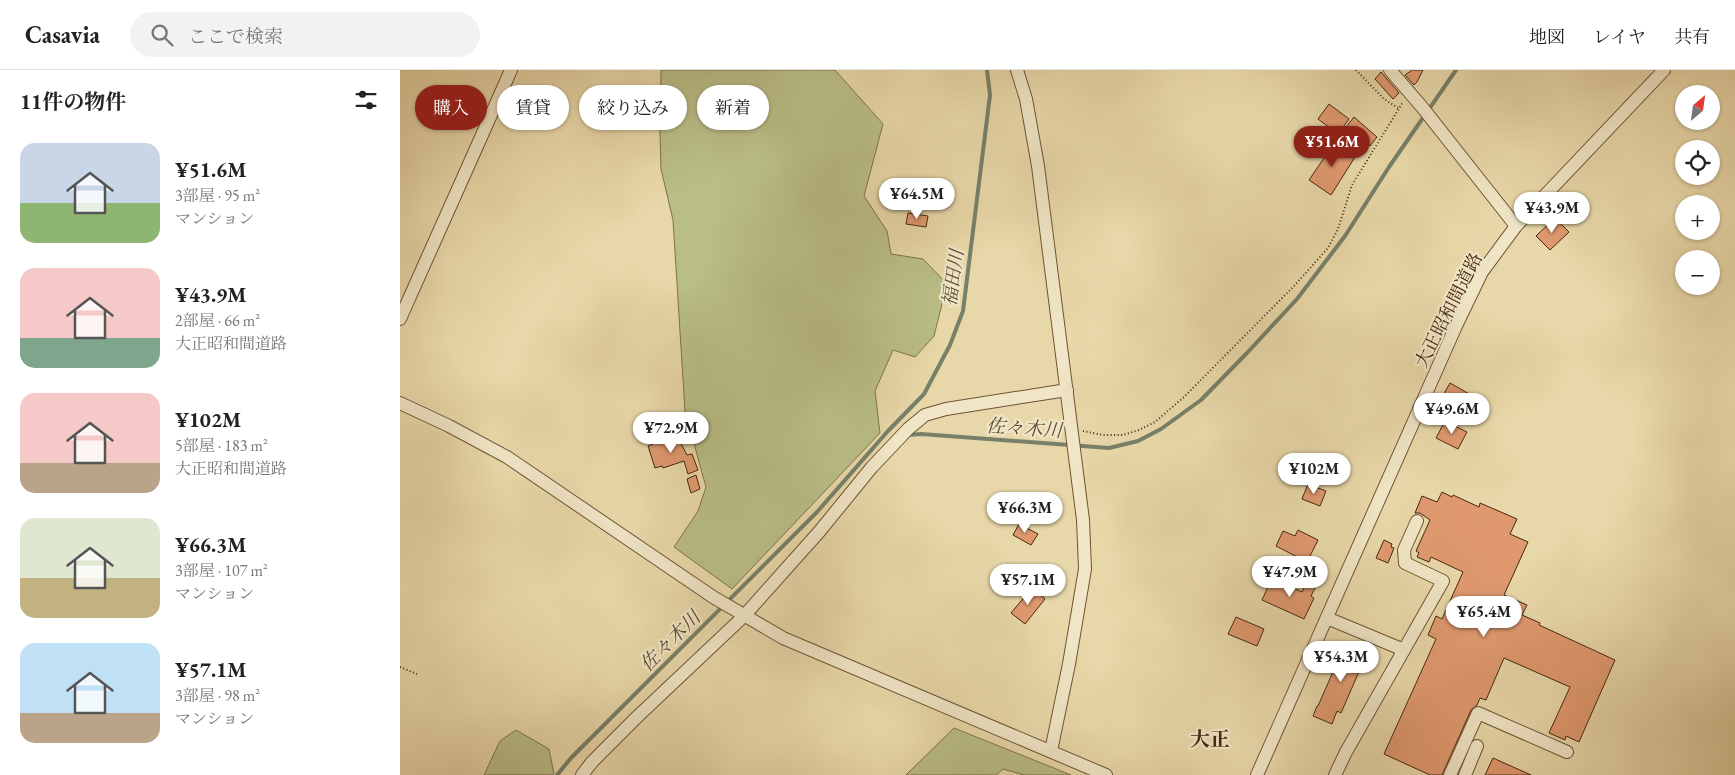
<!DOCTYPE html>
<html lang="ja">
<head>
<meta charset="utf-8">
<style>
  body { margin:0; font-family:"EB Garamond","Noto Serif JP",serif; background:#f2f2f2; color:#222; height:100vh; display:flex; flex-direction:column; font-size:19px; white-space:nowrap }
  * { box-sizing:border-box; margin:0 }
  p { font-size:16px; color:#767676 }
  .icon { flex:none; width:28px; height:28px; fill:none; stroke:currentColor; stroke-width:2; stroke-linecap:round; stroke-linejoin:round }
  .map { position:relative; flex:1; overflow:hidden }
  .details { display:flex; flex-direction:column; background:#fff; width:400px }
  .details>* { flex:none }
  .guide { position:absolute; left:15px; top:15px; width:475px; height:45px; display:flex; gap:10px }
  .needle { width:32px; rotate:29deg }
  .tools { position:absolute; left:1275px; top:15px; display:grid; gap:10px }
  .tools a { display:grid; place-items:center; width:45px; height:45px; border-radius:50%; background:#fff; box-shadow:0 1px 4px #0004; font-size:25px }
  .price { position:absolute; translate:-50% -42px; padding:0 11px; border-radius:18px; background:#fff; color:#222; font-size:16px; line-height:32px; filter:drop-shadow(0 1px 2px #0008) }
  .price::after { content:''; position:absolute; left:50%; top:30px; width:15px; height:11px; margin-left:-8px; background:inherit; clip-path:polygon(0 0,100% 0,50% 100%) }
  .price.current { background:#8f2418; color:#fff }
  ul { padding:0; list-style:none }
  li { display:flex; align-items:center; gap:15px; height:125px; padding:0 20px }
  li span { display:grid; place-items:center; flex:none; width:140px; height:100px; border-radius:15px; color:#555 }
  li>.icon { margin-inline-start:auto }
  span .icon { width:60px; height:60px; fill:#fffc; stroke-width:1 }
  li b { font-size:21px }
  h2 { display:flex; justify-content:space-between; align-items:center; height:60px; padding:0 20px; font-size:21px }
  .tag { padding:0 18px; border-radius:22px; background:#fff; box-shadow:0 1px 4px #0004; font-size:18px; line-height:45px }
  .tag.current { background:#8f2418; color:#fff }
  header { display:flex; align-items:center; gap:30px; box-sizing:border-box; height:70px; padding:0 25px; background:#fff; border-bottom:1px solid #e0e0e0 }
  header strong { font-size:24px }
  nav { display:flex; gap:28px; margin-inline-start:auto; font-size:18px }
  .search { width:350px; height:45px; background:#f2f2f2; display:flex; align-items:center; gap:12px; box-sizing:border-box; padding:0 18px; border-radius:28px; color:#767676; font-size:19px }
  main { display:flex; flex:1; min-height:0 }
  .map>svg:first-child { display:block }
</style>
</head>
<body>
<header>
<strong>Casavia</strong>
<div class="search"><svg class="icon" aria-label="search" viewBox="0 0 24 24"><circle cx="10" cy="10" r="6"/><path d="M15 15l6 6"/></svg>ここで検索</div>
<nav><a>地図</a><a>レイヤ</a><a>共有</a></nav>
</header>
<main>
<section class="details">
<h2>11件の物件<svg class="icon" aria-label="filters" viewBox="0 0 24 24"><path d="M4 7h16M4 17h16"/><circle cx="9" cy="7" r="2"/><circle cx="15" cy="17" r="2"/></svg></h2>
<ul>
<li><span style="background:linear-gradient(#c9d6e8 60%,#8fb573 0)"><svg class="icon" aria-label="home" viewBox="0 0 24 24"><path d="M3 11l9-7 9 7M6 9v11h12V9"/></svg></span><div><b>¥51.6M</b><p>3部屋 · 95 m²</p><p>マンション</p></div></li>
<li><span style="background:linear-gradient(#f6c9c9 70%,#7fa58c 0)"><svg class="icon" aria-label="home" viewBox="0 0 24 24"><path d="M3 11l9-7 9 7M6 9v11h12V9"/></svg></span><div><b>¥43.9M</b><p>2部屋 · 66 m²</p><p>大正昭和間道路</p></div></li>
<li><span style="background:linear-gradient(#f6c9c9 70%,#b9a48a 0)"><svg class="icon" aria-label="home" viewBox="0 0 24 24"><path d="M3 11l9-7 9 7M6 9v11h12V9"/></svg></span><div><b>¥102M</b><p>5部屋 · 183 m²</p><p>大正昭和間道路</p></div></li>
<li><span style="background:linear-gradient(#dfe7d0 60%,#c2b280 0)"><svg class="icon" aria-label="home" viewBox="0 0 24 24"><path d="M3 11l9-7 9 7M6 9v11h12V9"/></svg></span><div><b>¥66.3M</b><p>3部屋 · 107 m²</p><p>マンション</p></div></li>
<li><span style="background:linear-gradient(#bfe0f5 70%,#b9a48a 0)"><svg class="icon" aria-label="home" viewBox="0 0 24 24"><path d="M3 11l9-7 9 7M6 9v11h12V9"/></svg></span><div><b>¥57.1M</b><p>3部屋 · 98 m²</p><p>マンション</p></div></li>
</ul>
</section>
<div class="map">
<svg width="1335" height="705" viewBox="0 0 1335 705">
  <rect width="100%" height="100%" fill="#e8d7a8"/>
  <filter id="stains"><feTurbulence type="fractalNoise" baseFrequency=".004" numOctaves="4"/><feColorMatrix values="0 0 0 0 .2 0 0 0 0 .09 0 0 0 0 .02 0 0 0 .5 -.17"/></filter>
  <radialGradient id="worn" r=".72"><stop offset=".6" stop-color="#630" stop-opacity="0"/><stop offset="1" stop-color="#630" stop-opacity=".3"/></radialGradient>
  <g fill="#b9bd86" stroke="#80724a">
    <path d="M261,0H435L483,54L464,126L487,161L491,184L523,189L547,214L534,266L515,287L493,280L475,321L480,363L332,519L274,477L298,441L306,417L285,341L273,150L261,99L260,64Z"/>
    <path d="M554,658L671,705H624L603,699L596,705H506Z"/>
    <path d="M116,660L149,679L154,704L152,705H84L100,671Z"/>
  </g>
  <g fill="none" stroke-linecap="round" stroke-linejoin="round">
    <g stroke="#778069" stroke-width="4">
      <path d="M508,365L521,364L709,378L738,371L761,359L801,330L846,284L897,229L945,166L989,97L1056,0"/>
      <path d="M157,705L171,688L417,442L488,361L524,324L550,275L563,241L590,25L587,0"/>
    </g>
  </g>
  <g fill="#e0996f" stroke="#46280d">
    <path d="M1012,0H1023L1017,12L1014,15L1005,5Z"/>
    <path d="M981,2L999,23L993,29L975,9Z"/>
    <path d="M929,34L949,49L938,64L918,49Z"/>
    <path d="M954,47L977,67L970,76L946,57Z"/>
    <path d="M930,71L955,87L931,125L909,110L924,88L921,85Z"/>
    <path d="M508,143L528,146L526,157L506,154Z"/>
    <path d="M1155,148L1169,162L1150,180L1136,166Z"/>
    <path d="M1050,313L1078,329L1070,343L1042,327Z"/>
    <path d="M1045,351L1067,362L1058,379L1036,368Z"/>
    <path d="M276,364L287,385L292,384L298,400L288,404L284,391L263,398L262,396L255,398L248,376Z"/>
    <path d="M296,405L300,419L291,423L287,409Z"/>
    <path d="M908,414L926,421L920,436L902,429Z"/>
    <path d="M1042,422L1052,427L1053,425L1079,437L1080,433L1117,449L1110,464L1128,472L1104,525L1127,535L1122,545L1140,553L1139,555L1215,590L1179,672L1166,666L1165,670L1149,663L1170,617L1104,588L1086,630L1080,628L1077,635L1071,640L1042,705H1030L984,684L1036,569L1028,565L1036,546L1042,549L1063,502L1031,487L1029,492L1017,487L1019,483L1016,481L1030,450L1020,443H1015L1022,426L1037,432Z"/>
    <path d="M619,454L638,464L631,475L613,465Z"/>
    <path d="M898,460L918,470L907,492L876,476L883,461L895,466Z"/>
    <path d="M984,470L992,474L991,477L994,478L988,493L976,488Z"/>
    <path d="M872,508L902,522L907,511L916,516L911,526L914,528L904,549L862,530Z"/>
    <path d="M632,518L645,529L625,554L611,543Z"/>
    <path d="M836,547L864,559L857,576L828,564Z"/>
    <path d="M946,572L968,581L941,643L937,641L932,654L913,646L917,636H918Z"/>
    <path d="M1093,688L1131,705H1085Z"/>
  </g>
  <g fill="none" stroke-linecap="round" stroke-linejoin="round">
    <defs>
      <g id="minor">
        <path d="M617,0L626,29L638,96L683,450L685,499L669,594L651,681"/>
        <path d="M990,0L1022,37L1116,156"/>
        <path d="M0,249L111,0"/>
        <path d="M0,333L49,356L107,387L313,527L383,568L706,705"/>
        <path d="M927,548L1004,580"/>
        <path d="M182,705L192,692L237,647L344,546L419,462L472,397L508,359L525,345L546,339L667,320"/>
        <path d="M857,705L1056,256L1082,202L1116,156L1264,0"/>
        <path d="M935,705L946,682L1043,511L1005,493L1004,480L1017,451"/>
        <path d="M1050,705L1078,643L1167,682"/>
        <path d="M1065,705L1077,676"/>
      </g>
    </defs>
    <use href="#minor" stroke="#6e5434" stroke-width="14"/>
    <g stroke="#46280d" stroke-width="2" stroke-dasharray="1 2.5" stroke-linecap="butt">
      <path d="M956,0L984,29L998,38"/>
      <path d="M683,361L703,365H723L739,360L755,352L784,327L895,215L928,178L938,159L952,115L1003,32"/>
      <path d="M0,597L17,604"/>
    </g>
    <use href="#minor" stroke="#f0e5c6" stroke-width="12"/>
  </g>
  <g text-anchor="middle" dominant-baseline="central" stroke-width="4.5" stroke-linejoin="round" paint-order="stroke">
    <g font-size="18" fill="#46280d" stroke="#f0e5c6">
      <text transform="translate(1048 240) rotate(-63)">大正昭和間道路</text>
    </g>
    <g font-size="19" font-style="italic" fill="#5a4c34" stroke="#f0e5c6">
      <text transform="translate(553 208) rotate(-82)">福田川</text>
      <text transform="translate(624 358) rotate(4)">佐々木川</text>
      <text transform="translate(270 571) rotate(-45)">佐々木川</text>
    </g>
    <g font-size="20" font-weight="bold" fill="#46280d" stroke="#f0e5c6">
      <text x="810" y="669">大正</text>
    </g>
  </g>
  <rect width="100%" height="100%" filter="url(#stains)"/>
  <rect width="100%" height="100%" fill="url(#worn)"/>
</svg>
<div class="tools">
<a><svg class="needle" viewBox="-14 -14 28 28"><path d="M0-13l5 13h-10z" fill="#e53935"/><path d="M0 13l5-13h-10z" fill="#767676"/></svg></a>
<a><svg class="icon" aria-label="locate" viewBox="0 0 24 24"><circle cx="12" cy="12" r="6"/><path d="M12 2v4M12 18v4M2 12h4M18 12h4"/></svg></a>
<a>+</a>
<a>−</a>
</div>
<b class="price current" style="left:932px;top:98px">¥51.6M</b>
<b class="price" style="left:517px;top:150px">¥64.5M</b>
<b class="price" style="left:1152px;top:164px">¥43.9M</b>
<b class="price" style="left:1052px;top:365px">¥49.6M</b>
<b class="price" style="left:271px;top:384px">¥72.9M</b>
<b class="price" style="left:914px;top:425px">¥102M</b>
<b class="price" style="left:625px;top:464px">¥66.3M</b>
<b class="price" style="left:890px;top:528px">¥47.9M</b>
<b class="price" style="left:628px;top:536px">¥57.1M</b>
<b class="price" style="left:1084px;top:568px">¥65.4M</b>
<b class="price" style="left:941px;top:613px">¥54.3M</b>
<div class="guide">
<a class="tag current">購入</a>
<a class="tag">賃貸</a>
<a class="tag">絞り込み</a>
<a class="tag">新着</a>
</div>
</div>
</main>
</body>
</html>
